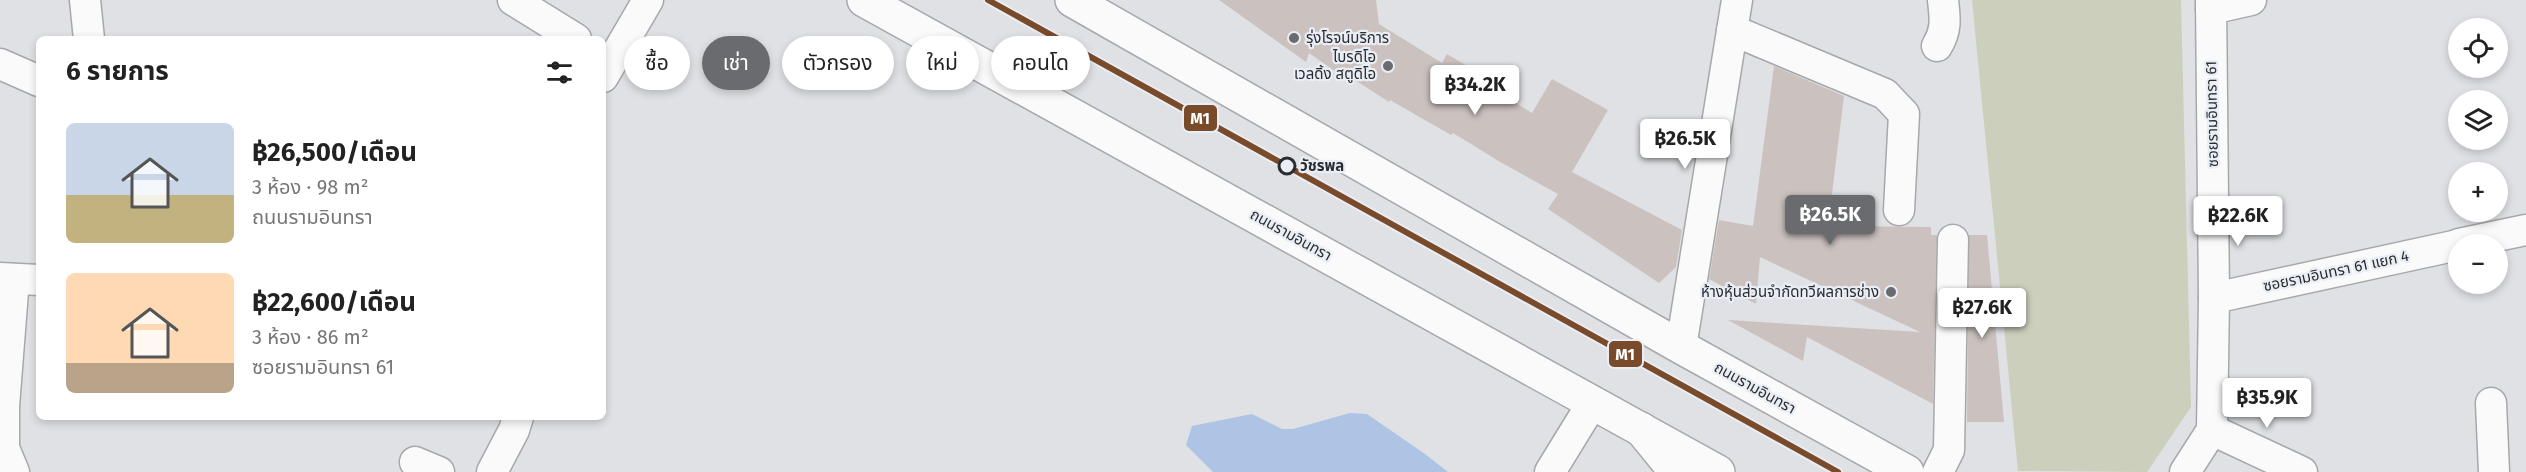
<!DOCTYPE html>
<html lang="th">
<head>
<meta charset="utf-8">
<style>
  body { margin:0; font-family:"Fira Sans","Noto Sans Thai",sans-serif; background:#f6f6f6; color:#222; height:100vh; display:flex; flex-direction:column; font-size:22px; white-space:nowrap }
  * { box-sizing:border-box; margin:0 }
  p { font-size:20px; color:#767676 }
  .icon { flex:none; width:33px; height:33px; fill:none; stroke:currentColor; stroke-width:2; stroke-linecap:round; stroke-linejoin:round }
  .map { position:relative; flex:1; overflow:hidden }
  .panel { position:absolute; left:36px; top:36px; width:570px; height:384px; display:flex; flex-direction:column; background:#fff; border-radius:9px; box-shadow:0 3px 9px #0003 }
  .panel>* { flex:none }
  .banner { position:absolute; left:624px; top:36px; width:570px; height:54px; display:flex; gap:12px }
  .controls { position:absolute; left:2448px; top:18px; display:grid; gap:12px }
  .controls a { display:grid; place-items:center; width:60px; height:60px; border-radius:50%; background:#fff; box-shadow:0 3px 9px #0003; font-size:30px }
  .price { position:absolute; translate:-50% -51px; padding:0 14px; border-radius:6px; background:#fff; color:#222; font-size:20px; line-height:39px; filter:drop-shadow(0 2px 3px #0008) }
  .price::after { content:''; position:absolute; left:50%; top:36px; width:18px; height:14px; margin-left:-9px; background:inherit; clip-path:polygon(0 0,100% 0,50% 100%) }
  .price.on { background:#696b6e; color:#fff }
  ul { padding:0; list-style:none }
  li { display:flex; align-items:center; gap:18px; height:150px; padding:0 30px }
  li span { display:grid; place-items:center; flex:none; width:168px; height:120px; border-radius:9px; color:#555 }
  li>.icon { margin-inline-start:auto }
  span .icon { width:72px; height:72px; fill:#fffc; stroke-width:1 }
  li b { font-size:26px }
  h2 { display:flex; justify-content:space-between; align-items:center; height:72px; padding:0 30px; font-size:26px }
  .tag { padding:0 21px; border-radius:27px; background:#fff; box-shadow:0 3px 9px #0003; font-size:21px; line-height:54px }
  .tag.on { background:#696b6e; color:#fff }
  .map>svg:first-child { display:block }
</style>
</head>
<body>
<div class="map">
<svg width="2526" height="472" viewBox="0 0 2526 472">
  <rect width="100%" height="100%" fill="#dfe1e4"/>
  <path fill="#cccfbc" d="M1972,0H2181L2191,407L2147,472L2018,471Z"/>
  <path fill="#adc4e4" d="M1350,413L1367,414L1425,454L1448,472H1213L1186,445L1192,426L1252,414L1282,429H1293Z"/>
  <g fill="#cbc2bf">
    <path d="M1219,0H1376L1379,24L1442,63L1447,54L1484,76L1481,81L1532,113L1552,79L1608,110L1572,172L1682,230L1676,267L1659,283L1548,209L1558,194L1502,163L1453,133L1451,135L1390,100L1389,102L1341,71L1339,74L1309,53L1306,62Z"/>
    <path d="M1774,66L1844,96L1828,226L1931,227V235H1937L1933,404L1807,337L1803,361L1728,320L1920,332L1760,257L1756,304L1709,279L1719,220L1753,226Z"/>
    <path d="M1969,235H1987L2004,422H1967Z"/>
  </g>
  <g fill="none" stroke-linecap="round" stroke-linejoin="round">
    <defs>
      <g id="minor">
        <path d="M85,0L89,39"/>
        <path d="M513,0L576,39"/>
        <path d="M2211,9L2251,0"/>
        <path d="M1732,30L1885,94L1904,114L1899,210"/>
        <path d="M1937,46C1947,30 1945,18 1943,0"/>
        <path d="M0,64L39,81"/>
        <path d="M603,77L648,0"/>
        <path d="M2459,244L2526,230"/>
        <path d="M0,278L39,280"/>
        <path d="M2214,298L2458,245"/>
        <path d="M1681,347L1737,0"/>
        <path d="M2491,403L2494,472"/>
        <path d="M2212,430L2302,472"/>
        <path d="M415,462L439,472"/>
        <path d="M14,472L4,448V406L14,279"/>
        <path d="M492,472L514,430L518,417"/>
        <path d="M1550,472L1593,402"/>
        <path d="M1938,472L1949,450L1953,240"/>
        <path d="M2185,472L2212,430L2214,298L2211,0"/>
      </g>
      <g id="major">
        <path d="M864,0L1718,472"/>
        <path d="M1072,0L1681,347L1907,472"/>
      </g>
      <path id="highway" d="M1641,429L1676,472"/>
    </defs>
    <use href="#minor" stroke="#a6a8aa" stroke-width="33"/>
    <use href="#major" stroke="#a6a8aa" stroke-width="36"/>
    <use href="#highway" stroke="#a6a8aa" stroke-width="36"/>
    <use href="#minor" stroke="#fafafb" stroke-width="30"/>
    <use href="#major" stroke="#fafafb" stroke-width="33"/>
    <use href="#highway" stroke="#fafafb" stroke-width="33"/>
    <defs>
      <path id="metro-1" d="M988,0L1838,472"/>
    </defs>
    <use href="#metro-1" stroke="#e9edf5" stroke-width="10"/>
    <use href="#metro-1" stroke="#7a4b2a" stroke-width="6"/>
  </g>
  <g fill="#696b6e" stroke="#e9edf5" stroke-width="2">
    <circle cx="1294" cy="38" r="6"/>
    <circle cx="1388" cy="66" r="6"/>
    <circle cx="1891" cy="292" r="6"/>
  </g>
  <circle fill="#e9edf5" stroke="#2a2c2e" stroke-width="3" cx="1287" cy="166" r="8"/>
  <g text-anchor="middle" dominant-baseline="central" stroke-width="4.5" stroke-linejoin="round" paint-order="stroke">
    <g font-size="15" fill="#2a2c2e" stroke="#e9edf5" text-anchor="end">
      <text x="1306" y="38" text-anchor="start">รุ่งโรจน์บริการ</text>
      <text x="1376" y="57">ไบรดิโอ<tspan x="1376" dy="17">เวลดิ้ง สตูดิโอ</tspan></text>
      <text x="1879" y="292">ห้างหุ้นส่วนจำกัดทวีผลการช่าง</text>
    </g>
    <g font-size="15" fill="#2a2c2e" stroke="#e9edf5">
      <text transform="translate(2212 114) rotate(-91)">ซอยรามอินทรา 61</text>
      <text transform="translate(1291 235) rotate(29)">ถนนรามอินทรา</text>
      <text transform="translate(2336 271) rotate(-12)">ซอยรามอินทรา 61 แยก 4</text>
      <text transform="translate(1755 388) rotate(29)">ถนนรามอินทรา</text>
    </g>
    <g font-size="15" font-weight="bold" fill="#2a2c2e" stroke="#e9edf5" text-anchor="start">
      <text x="1300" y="166">วัชรพล</text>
    </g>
  </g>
  <g stroke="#e9edf5" stroke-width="2">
    <rect x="1183" y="104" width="35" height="28" rx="6" fill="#7a4b2a"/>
    <rect x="1608" y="340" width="35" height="28" rx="6" fill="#7a4b2a"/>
  </g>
  <g font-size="16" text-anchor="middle" font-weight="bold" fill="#fff">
    <text x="1200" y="124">M1</text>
    <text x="1625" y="360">M1</text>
  </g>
</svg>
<div class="controls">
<a><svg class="icon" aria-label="locate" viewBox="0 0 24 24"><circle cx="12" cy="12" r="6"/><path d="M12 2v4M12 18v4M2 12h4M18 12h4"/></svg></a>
<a><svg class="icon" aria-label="layers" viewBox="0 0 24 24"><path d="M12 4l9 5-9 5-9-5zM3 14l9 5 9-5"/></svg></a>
<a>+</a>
<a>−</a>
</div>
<b class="price" style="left:1475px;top:116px">฿34.2K</b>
<b class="price" style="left:1685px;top:170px">฿26.5K</b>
<b class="price on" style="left:1830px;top:246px">฿26.5K</b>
<b class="price" style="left:2238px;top:247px">฿22.6K</b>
<b class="price" style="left:1982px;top:339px">฿27.6K</b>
<b class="price" style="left:2267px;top:429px">฿35.9K</b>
<div class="banner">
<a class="tag">ซื้อ</a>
<a class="tag on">เช่า</a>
<a class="tag">ตัวกรอง</a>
<a class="tag">ใหม่</a>
<a class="tag">คอนโด</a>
</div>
<section class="panel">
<h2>6 รายการ<svg class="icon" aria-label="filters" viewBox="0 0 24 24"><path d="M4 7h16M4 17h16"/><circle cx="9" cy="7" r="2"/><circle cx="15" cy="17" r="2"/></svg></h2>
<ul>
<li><span style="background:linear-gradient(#c9d6e8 60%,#c2b280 0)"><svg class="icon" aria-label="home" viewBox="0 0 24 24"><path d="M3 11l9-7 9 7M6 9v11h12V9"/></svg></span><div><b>฿26,500/เดือน</b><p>3 ห้อง · 98 m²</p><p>ถนนรามอินทรา</p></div></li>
<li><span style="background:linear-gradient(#ffd9b3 75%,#b9a48a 0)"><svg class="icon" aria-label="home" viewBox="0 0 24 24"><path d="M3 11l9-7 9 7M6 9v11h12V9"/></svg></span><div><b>฿22,600/เดือน</b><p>3 ห้อง · 86 m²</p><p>ซอยรามอินทรา 61</p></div></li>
</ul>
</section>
</div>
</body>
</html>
